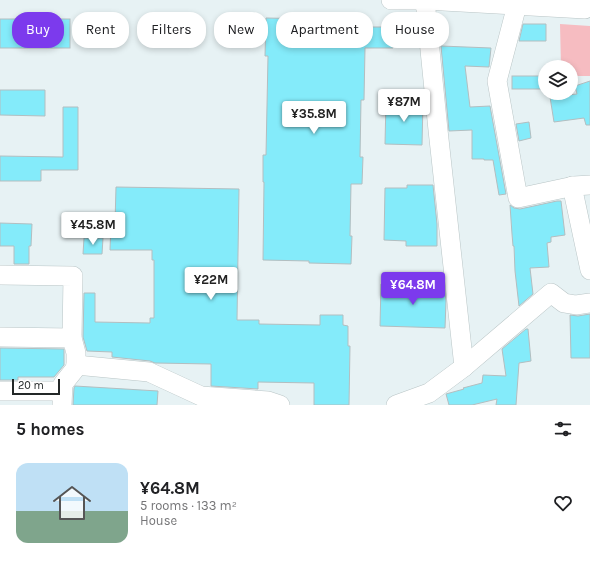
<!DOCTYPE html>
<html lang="en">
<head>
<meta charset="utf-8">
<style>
  body { margin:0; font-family:Karla,sans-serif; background:#f2f2f2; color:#202124; height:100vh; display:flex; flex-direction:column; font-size:15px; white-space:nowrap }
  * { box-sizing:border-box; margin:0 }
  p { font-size:13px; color:#757577 }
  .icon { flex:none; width:22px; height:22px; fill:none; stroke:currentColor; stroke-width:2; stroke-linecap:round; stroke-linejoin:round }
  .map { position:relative; height:405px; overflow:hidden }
  .panel { display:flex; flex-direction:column; background:#fff; flex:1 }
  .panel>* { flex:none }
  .guide { position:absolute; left:12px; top:12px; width:566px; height:36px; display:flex; gap:8px }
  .tools { position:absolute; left:538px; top:60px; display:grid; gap:8px }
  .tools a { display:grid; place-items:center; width:40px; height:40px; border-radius:50%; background:#fff; box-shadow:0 2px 6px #0003; font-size:20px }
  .scale { position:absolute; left:12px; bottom:10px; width:48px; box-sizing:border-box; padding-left:4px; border:2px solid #232828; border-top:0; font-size:11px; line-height:14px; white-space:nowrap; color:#232828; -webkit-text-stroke:3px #fff; paint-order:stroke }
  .price { position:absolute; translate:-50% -34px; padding:0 9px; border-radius:4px; background:#fff; color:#222; font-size:13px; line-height:26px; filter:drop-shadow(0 1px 2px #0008) }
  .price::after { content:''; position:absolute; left:50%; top:24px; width:12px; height:9px; margin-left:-6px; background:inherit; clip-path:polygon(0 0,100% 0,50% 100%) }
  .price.current { background:#7c3aed; color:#fff }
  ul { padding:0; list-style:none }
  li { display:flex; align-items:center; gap:12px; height:100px; padding:0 16px }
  li span { display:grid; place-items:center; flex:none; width:112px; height:80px; border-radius:12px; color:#555 }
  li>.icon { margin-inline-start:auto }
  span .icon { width:48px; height:48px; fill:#fffc; stroke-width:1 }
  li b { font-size:17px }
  h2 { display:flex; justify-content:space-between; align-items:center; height:48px; padding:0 16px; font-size:17px }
  .chip { padding:0 14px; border-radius:16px; background:#fff; box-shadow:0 2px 6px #0003; font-size:14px; line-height:36px }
  .chip.current { background:#7c3aed; color:#fff }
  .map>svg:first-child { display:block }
</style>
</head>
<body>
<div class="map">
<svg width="590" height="405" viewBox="0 0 590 405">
  <rect width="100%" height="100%" fill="#e7f2f4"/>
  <path fill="#f6bcc1" d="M560,24L590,26V76H571V67H561Z"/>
  <g fill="#84ebfa" stroke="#b3bec0">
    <path d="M266,18L365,20V27H393V48H365L364,100H361L360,157H363L362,184H351L350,236H352L351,264L309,263V261L263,260L264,182H263V155H266L268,56H265Z"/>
    <rect x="0" y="19" width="70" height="29"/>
    <path d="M523,24H546V41H519Z"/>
    <path d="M441,46L491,48L489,67L465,66L470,107L490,106L506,194L499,195L493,160H484V159H472V130L449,131Z"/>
    <rect x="512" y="76" width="33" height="13"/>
    <path d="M590,81V125H586L584,118L554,122L550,97L577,94L575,86Z"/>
    <path d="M0,90H45V116L0,115Z"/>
    <path d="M386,101L423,102L422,145L385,144Z"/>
    <path d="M63,107H78V170H41V181H0V156L63,157Z"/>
    <path d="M529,122L531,138L519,141L516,124Z"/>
    <path d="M407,185H433L437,224V246H406V241L384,240L385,188H407Z"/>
    <path d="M116,187L239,189L237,320H259V324L320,325V315H343V325L348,326V346H350L349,405H314V383L258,382V389L211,386V364L155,363L150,361L112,357V352L87,351L83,337L84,293H95V322L150,323V318H154V260H152V250H110L111,223H115Z"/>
    <path d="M557,201H561L565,235L551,237V242L547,243L549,267L530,268L533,294L519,306L515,271L514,246H513L512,234L510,205L514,208L520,209Z"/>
    <path d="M0,223L32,224L31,246H29V264H14V246H0Z"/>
    <path d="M84,238H103L102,254H83Z"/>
    <path d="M381,284L444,285L446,301L445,328L380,326Z"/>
    <path d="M590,314V358H571L570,315L578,316Z"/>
    <path d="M526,329H528L531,361L519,363L516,405H496L497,399L472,405H449L446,394L464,389L463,388L482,383L483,375L506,376L502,349Z"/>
    <path d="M0,348L64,349V365L54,377H18V380H0Z"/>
    <path d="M75,386L158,391L157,405H73L74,388Z"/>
  </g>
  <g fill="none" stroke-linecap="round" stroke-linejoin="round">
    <defs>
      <g id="minor">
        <path d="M391,0H425L585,9V0"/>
        <path d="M425,0L438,130L464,367"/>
        <path d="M517,5L497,81L518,198L574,186L590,185"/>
        <path d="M572,186L590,270"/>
        <path d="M0,275L73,276L72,338L76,353V365L75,369L63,384L62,405"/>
        <path d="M0,337L72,338"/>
        <path d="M76,365L149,372L201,396L268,401L280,405"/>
        <path d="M0,391H62"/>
        <path d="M396,405L429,393L464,367L551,293L564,303L576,305L590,303"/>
      </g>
    </defs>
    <use href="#minor" stroke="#b9c5c6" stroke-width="20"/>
    <use href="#minor" stroke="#fff" stroke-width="19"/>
  </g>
</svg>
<div class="tools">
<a><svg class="icon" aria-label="layers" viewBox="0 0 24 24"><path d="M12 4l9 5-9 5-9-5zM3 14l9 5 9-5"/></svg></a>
</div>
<div class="scale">20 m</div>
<b class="price" style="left:404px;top:123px">¥87M</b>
<b class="price" style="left:314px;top:135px">¥35.8M</b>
<b class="price" style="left:93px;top:246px">¥45.8M</b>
<b class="price" style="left:211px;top:301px">¥22M</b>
<b class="price current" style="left:413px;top:306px">¥64.8M</b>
<div class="guide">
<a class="chip current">Buy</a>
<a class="chip">Rent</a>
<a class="chip">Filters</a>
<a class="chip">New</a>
<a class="chip">Apartment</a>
<a class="chip">House</a>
</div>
</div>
<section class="panel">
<h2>5 homes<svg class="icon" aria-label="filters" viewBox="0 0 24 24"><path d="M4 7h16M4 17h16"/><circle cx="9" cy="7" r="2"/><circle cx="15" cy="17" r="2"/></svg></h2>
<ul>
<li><span style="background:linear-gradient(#bfe0f5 60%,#7fa58c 0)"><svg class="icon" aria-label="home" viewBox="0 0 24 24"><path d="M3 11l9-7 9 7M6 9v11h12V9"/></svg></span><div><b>¥64.8M</b><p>5 rooms · 133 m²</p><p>House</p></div><svg class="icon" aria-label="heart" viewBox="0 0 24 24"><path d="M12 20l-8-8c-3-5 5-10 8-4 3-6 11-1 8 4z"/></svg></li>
</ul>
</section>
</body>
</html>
